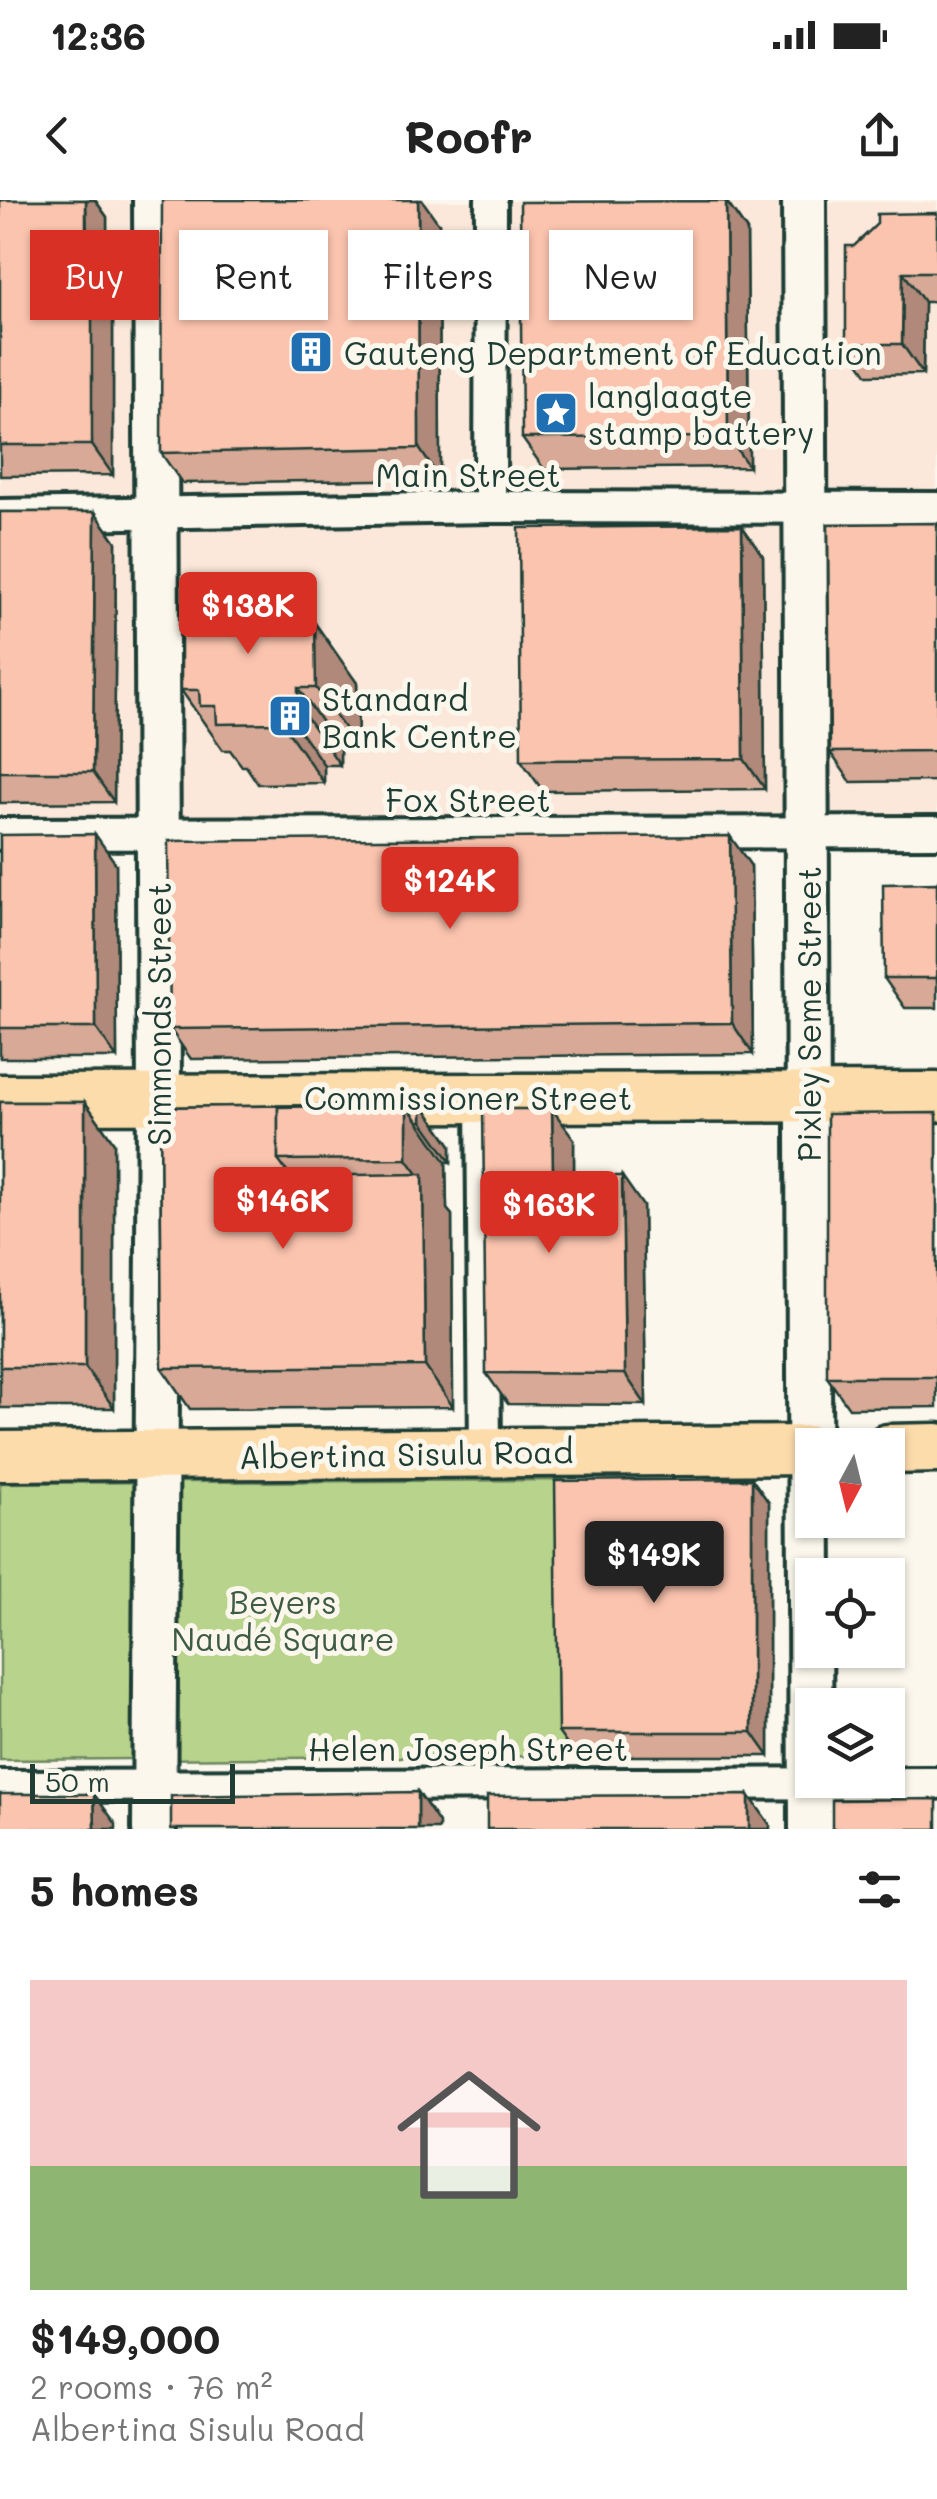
<!DOCTYPE html>
<html lang="en">
<head>
<meta charset="utf-8">
<style>
  body { margin:0; font-family:Mali,sans-serif; background:#f2f2f2; color:#222; height:100vh; display:flex; flex-direction:column; font-size:38px; white-space:nowrap }
  * { box-sizing:border-box; margin:0 }
  p { font-size:32px; color:#767676 }
  .icon { flex:none; width:55px; height:55px; fill:none; stroke:currentColor; stroke-width:2; stroke-linecap:round; stroke-linejoin:round }
  .map { position:relative; height:1629px; overflow:hidden }
  .details { display:flex; flex-direction:column; background:#fff; flex:1 }
  .details>* { flex:none }
  .hud { position:absolute; left:30px; top:30px; width:878px; height:90px; display:flex; gap:20px }
  .needle { width:65px; rotate:187deg }
  .controls { position:absolute; left:795px; top:1228px; display:grid; gap:20px }
  .controls a { display:grid; place-items:center; width:110px; height:110px; border-radius:0px; background:#fff; box-shadow:0 2px 8px #0004; font-size:50px }
  .scale { position:absolute; left:30px; bottom:25px; width:205px; box-sizing:border-box; padding-left:10px; border:5px solid #1f3d34; border-top:0; font-size:28px; line-height:35px; white-space:nowrap; color:#1f3d34; -webkit-text-stroke:8px #fbf7ec; paint-order:stroke }
  .price { position:absolute; translate:-50% -85px; padding:0 22px; border-radius:10px; background:#d93025; color:#fff; font-size:32px; line-height:65px; filter:drop-shadow(0 2px 5px #0008) }
  .price::after { content:''; position:absolute; left:50%; top:60px; width:30px; height:22px; margin-left:-15px; background:inherit; clip-path:polygon(0 0,100% 0,50% 100%) }
  .price.current { background:#222; color:#fff }
  ul { padding:0; list-style:none }
  li { display:grid; align-content:center; gap:20px; height:530px; padding:0 30px }
  li+li { border-top:2px solid #e0e0e0 }
  li span { display:grid; place-items:center; height:310px; border-radius:0px; color:#555 }
  li>.icon { margin-inline-start:auto }
  span .icon { width:180px; height:180px; fill:#fffc; stroke-width:1 }
  li b { font-size:42px }
  h2 { display:flex; justify-content:space-between; align-items:center; height:120px; padding:0 30px; font-size:42px }
  .pill { padding:0 35px; border-radius:0px; background:#fff; box-shadow:0 2px 8px #0004; font-size:35px; line-height:90px }
  .pill.current { background:#d93025; color:#fff }
  .status { display:flex; justify-content:space-between; align-items:center; height:70px; padding:0 50px; background:#fff; direction:ltr }
  .status svg { height:28px; fill:currentColor }
  header { display:flex; justify-content:space-between; align-items:center; height:130px; padding:0 30px; background:#fff; font-size:45px; font-weight:800 }
  .map>svg:first-child { display:block }
</style>
</head>
<body>
<div class="status"><b>12:36</b><svg viewBox="0 0 49 12"><path d="M0 12V9h3v3zM5 12V6h3v6zM10 12V3h3v9zM15 12V0h3v12zM26 1h20v11H26zM47 4h2v5h-2z"/></svg></div>
<header><svg class="icon" aria-label="back" viewBox="0 0 24 24"><path d="M15 5l-7 7 7 7"/></svg>Roofr<svg class="icon" aria-label="share" viewBox="0 0 24 24"><path d="M12 15V3M7 8l5-5 5 5M5 13v7h14v-7"/></svg></header>
<div class="map">
<svg width="937" height="1629" viewBox="0 0 937 1629">
  <rect width="100%" height="100%" fill="#fbf7ec"/>
  <filter id="ink" filterUnits="userSpaceOnUse"><feTurbulence type="fractalNoise" baseFrequency=".01" numOctaves="2"/><feDisplacementMap in="SourceGraphic" scale="20" xChannelSelector="R" yChannelSelector="G"/><feConvolveMatrix kernelMatrix="1 2 1 2 8 2 1 2 1" color-interpolation-filters="sRGB"/></filter>
  <g filter="url(#ink)">
    <path fill="#fbe8da" d="M0,0L937,2V619L0,620Z"/>
    <path fill="#b8d38b" stroke="#6c8860" stroke-width="2.5" d="M564,1280L566,1556L0,1560V1283Z"/>
    <g fill="none" stroke-linecap="round" stroke-linejoin="round">
      <defs>
        <g id="street">
          <path d="M490,307L491,0"/>
          <path d="M0,315L490,307L937,308"/>
          <path d="M0,634L937,632"/>
          <path d="M482,897L485,1251"/>
          <path d="M0,1586L937,1583"/>
        </g>
        <g id="secondary">
          <path d="M804,0L811,1629"/>
          <path d="M154,1629L159,898L155,0"/>
        </g>
        <g id="primary">
          <path d="M0,899L937,897"/>
          <path d="M888,1249L937,1248"/>
          <path d="M0,1256L812,1250"/>
        </g>
      </defs>
      <use href="#street" stroke="#1f3d34" stroke-width="38"/>
      <use href="#secondary" stroke="#1f3d34" stroke-width="50"/>
      <use href="#primary" stroke="#1f3d34" stroke-width="55"/>
      <use href="#street" stroke="#fbf7ec" stroke-width="30"/>
      <use href="#secondary" stroke="#fbf7ec" stroke-width="42"/>
      <use href="#primary" stroke="#fddcac" stroke-width="48"/>
    </g>
    <g fill="#d8a996" stroke="#1f3d34" stroke-width="2.5">
      <path d="M0,0H95L107,17V75L113,83V275L0,276Z"/>
      <path d="M726,1L747,31L749,267L544,269L522,238Z"/>
      <path d="M937,13V102H924L923,174L868,175L846,144L854,46Z"/>
      <path d="M439,24L440,279L182,283L161,253Z"/>
      <path d="M0,312H95L116,342L114,602L0,603Z"/>
      <path d="M937,323V581L851,582L830,552Z"/>
      <path d="M742,326L763,356L765,589L543,591L521,560Z"/>
      <path d="M297,407L357,483L358,548H340V565H324V583L258,584L246,566H242L230,550H223L181,490L199,425Z"/>
      <path d="M0,635L116,664L117,858H0Z"/>
      <path d="M751,666L753,854L191,859L170,829Z"/>
      <path d="M937,683V808H905L884,778Z"/>
      <path d="M0,902H85L114,943V1208H0Z"/>
      <path d="M422,904L451,945V962H446L447,1009L452,1015L453,1207L190,1209L162,1168L160,907Z"/>
      <path d="M937,913V1207L849,1208L827,1177Z"/>
      <path d="M574,939V976L643,1006L646,1205L508,1204L486,1173Z"/>
      <path d="M752,1279L769,1303V1556H575L558,1532Z"/>
    </g>
    <g fill="#b0897a" stroke="#1f3d34" stroke-width="2.5">
      <path d="M86,0H95L107,17V75L113,83V275L92,245Z"/>
      <path d="M418,0H422L439,24L440,279L419,248Z"/>
      <path d="M726,1L747,31L749,267L728,237Z"/>
      <path d="M903,72L924,102L923,174L902,144Z"/>
      <path d="M95,312L116,342L114,602L93,572Z"/>
      <path d="M742,326L763,356L765,589L744,559Z"/>
      <path d="M280,390L297,413V407L315,434V423L357,483L358,548L316,488L280,408Z"/>
      <path d="M298,488L340,548V565L298,505Z"/>
      <path d="M282,505L324,565V583L282,523Z"/>
      <path d="M95,634L116,664L117,858L96,828Z"/>
      <path d="M730,636L751,666L753,854L732,823Z"/>
      <path d="M85,902L114,943V1208L85,1167Z"/>
      <path d="M422,904L451,945V962L422,921Z"/>
      <path d="M407,905L446,962L447,1009L452,1015L453,1207L425,1166L423,981L407,959Z"/>
      <path d="M552,909L574,939V1007L553,976Z"/>
      <path d="M622,976L643,1006L646,1205L625,1174Z"/>
      <path d="M752,1279L769,1303V1556L752,1532Z"/>
      <path d="M418,1592L439,1623V1629H418Z"/>
      <path d="M94,1594L116,1624V1629H95Z"/>
      <path d="M749,1595L770,1625V1629H749Z"/>
    </g>
    <g fill="#fbc4af" stroke="#1f3d34" stroke-width="2.5">
      <path d="M0,0H86V53L92,52V245H0Z"/>
      <path d="M162,0H418L419,248L161,253Z"/>
      <path d="M726,1L728,237L522,238L520,2Z"/>
      <path d="M937,13V74L934,72H903L902,144H846V46H854L877,24V14Z"/>
      <path d="M0,312H95L93,572H0Z"/>
      <path d="M937,323V551L830,552L828,324Z"/>
      <path d="M742,326L744,559L521,560L519,328Z"/>
      <path d="M215,390H280V408L297,407V423H315L316,488H298V505H282V523L217,524L216,506H200L199,490H181V425H199V409H215Z"/>
      <path d="M95,634L96,828H0V635Z"/>
      <path d="M730,636L732,823L170,829L168,641Z"/>
      <path d="M937,683V778H884L883,684Z"/>
      <rect x="0" y="902" width="85" height="265"/>
      <path d="M422,904V921H418L407,905L278,907V960L290,976L423,974L425,1166L162,1168L160,907Z"/>
      <path d="M407,905V959L278,960V907Z"/>
      <path d="M483,909H552L553,976H622L625,1174L486,1173Z"/>
      <path d="M937,913V1177H827V914Z"/>
      <path d="M752,1279V1532H558L555,1281Z"/>
      <path d="M418,1592V1629H171V1596Z"/>
      <path d="M0,1594H94L95,1629H0Z"/>
      <path d="M749,1595V1629H487V1596Z"/>
      <path d="M937,1599V1629H832V1600Z"/>
    </g>
  </g>
  <defs>
    <symbol id="building-square" viewBox="-11 -11 22 22"><rect x="-9" y="-9" width="18" height="18" rx="4" fill="#1f6fb2" stroke="#fbf7ec"/><path d="M-4-6H4V6H1V3H-1V6H-4ZM-2.5-4.3h1.7v1.8h-1.7ZM.8-4.3h1.7v1.8H.8ZM-2.5-1h1.7V.8h-1.7ZM.8-1h1.7V.8H.8Z" fill="#fff"/></symbol>
    <symbol id="sight-square" viewBox="-11 -11 22 22"><rect x="-9" y="-9" width="18" height="18" rx="4" fill="#1f6fb2" stroke="#fbf7ec"/><path d="M0-6L1.8-2.2L6-1.7L2.9 1.2L3.7 5.4L0 3.3L-3.7 5.4L-2.9 1.2L-6-1.7L-1.8-2.2Z" fill="#fff"/></symbol>
  </defs>
  <g fill-rule="evenodd">
    <use href="#building-square" x="286" y="127" width="50" height="50"/>
    <use href="#sight-square" x="531" y="188" width="50" height="50"/>
    <use href="#building-square" x="265" y="491" width="50" height="50"/>
  </g>
  <g text-anchor="middle" dominant-baseline="central" stroke-width="10" stroke-linejoin="round" paint-order="stroke">
    <g font-size="32" fill="#1f3d34" stroke="#fbf7ec" text-anchor="start">
      <text x="344" y="152">Gauteng Department of Education</text>
      <text x="588" y="195">langlaagte<tspan x="588" dy="37">stamp battery</tspan></text>
      <text x="322" y="498">Standard<tspan x="322" dy="37">Bank Centre</tspan></text>
    </g>
    <g font-size="32" fill="#1f3d34" stroke="#fbf7ec">
      <text x="468" y="274">Main Street</text>
      <text x="468" y="599">Fox Street</text>
      <text transform="translate(158 814) rotate(-90)">Simmonds Street</text>
      <text transform="translate(808 814) rotate(-90)">Pixley Seme Street</text>
      <text x="468" y="897">Commissioner Street</text>
      <text transform="translate(406 1253) rotate(-1)">Albertina Sisulu Road</text>
      <text x="468" y="1548">Helen Joseph Street</text>
    </g>
    <g font-size="32" fill="#3e5b45" stroke="#fbf7ec">
      <text x="283" y="1401">Beyers<tspan x="283" dy="37">Naudé Square</tspan></text>
    </g>
  </g>
</svg>
<div class="controls">
<a><svg class="needle" viewBox="-14 -14 28 28"><path d="M0-13l5 13h-10z" fill="#e53935"/><path d="M0 13l5-13h-10z" fill="#767676"/></svg></a>
<a><svg class="icon" aria-label="locate" viewBox="0 0 24 24"><circle cx="12" cy="12" r="6"/><path d="M12 2v4M12 18v4M2 12h4M18 12h4"/></svg></a>
<a><svg class="icon" aria-label="layers" viewBox="0 0 24 24"><path d="M12 4l9 5-9 5-9-5zM3 14l9 5 9-5"/></svg></a>
</div>
<div class="scale">50 m</div>
<b class="price" style="left:248px;top:457px">$138K</b>
<b class="price" style="left:450px;top:732px">$124K</b>
<b class="price" style="left:283px;top:1052px">$146K</b>
<b class="price" style="left:549px;top:1056px">$163K</b>
<b class="price current" style="left:654px;top:1406px">$149K</b>
<div class="hud">
<a class="pill current">Buy</a>
<a class="pill">Rent</a>
<a class="pill">Filters</a>
<a class="pill">New</a>
</div>
</div>
<section class="details">
<h2>5 homes<svg class="icon" aria-label="filters" viewBox="0 0 24 24"><path d="M4 7h16M4 17h16"/><circle cx="9" cy="7" r="2"/><circle cx="15" cy="17" r="2"/></svg></h2>
<ul>
<li><span style="background:linear-gradient(#f6c9c9 60%,#8fb573 0)"><svg class="icon" aria-label="home" viewBox="0 0 24 24"><path d="M3 11l9-7 9 7M6 9v11h12V9"/></svg></span><div><b>$149,000</b><p>2 rooms · 76 m²</p><p>Albertina Sisulu Road</p></div></li>
</ul>
</section>
</body>
</html>
